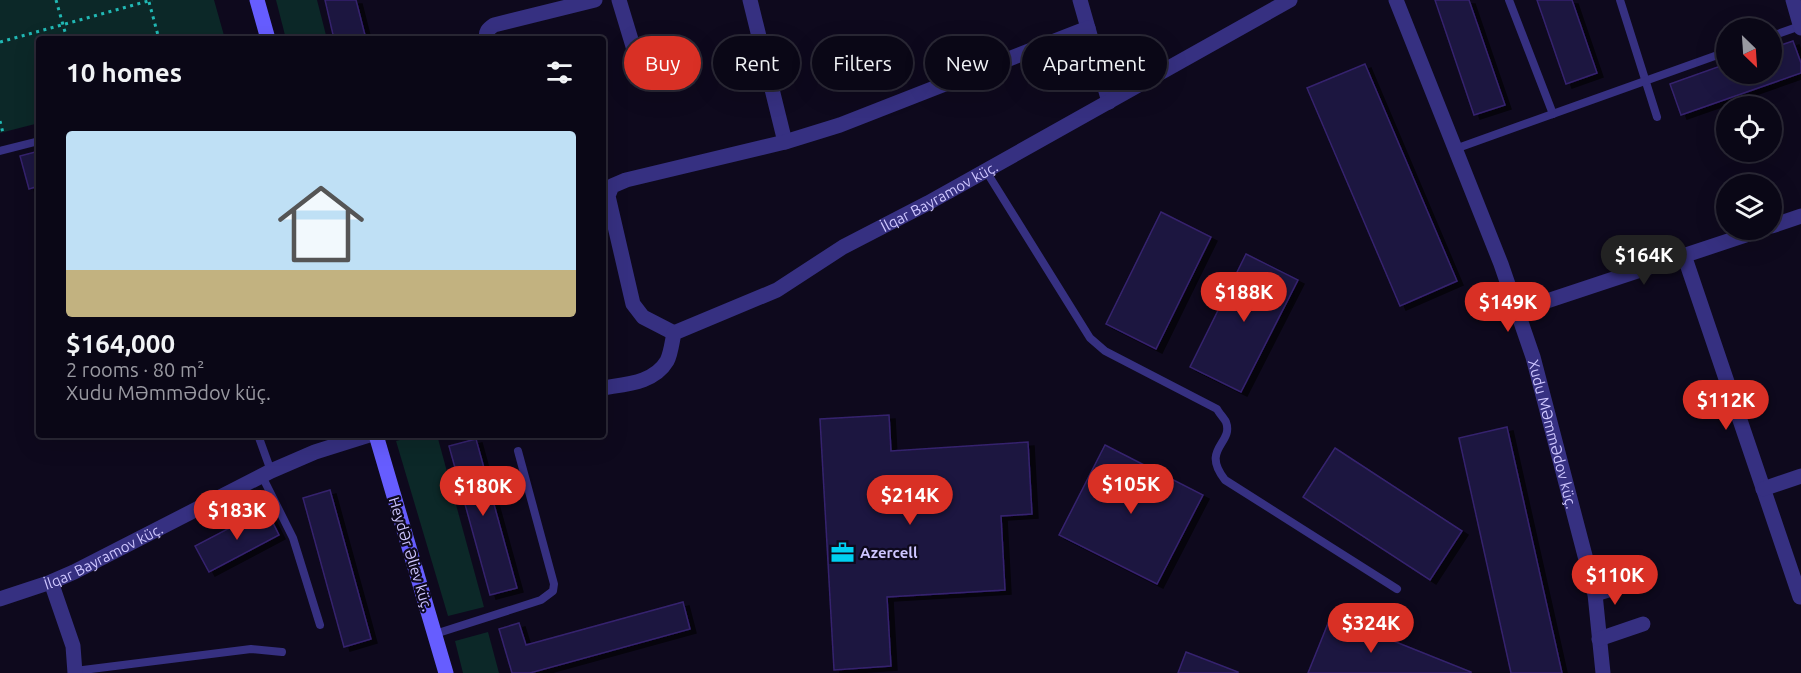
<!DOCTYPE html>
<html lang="en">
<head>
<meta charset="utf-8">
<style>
  body { margin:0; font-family:Ubuntu,sans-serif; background:#181523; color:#f1f3f6; height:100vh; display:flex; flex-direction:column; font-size:22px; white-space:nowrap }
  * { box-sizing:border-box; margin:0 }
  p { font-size:20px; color:#9999a1 }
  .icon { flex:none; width:33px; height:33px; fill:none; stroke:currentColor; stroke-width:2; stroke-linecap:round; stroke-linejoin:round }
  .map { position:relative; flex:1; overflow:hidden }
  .sheet { position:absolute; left:36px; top:36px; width:570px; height:402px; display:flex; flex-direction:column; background:#0a0716; border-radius:6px; box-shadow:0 6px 24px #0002,0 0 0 2px #2a2835 }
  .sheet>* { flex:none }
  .top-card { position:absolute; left:624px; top:36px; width:570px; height:54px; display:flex; gap:12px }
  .needle { width:39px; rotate:155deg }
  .controls { position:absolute; left:1716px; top:18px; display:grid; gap:12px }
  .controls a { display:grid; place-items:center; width:66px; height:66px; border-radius:50%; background:#0a0716; box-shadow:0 6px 24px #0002,0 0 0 2px #2a2835; font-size:30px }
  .price { position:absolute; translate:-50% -51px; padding:0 14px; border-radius:21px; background:#d93025; color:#fff; font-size:20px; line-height:39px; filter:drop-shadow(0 2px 3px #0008) }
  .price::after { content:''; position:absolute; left:50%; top:36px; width:18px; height:14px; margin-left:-9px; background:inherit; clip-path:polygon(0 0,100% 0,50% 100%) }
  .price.selected { background:#222; color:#fff }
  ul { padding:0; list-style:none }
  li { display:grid; align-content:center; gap:12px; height:318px; padding:0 30px }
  li span { display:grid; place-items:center; height:186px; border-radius:6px; color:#555 }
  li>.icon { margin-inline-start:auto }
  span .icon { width:108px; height:108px; fill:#fffc; stroke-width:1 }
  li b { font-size:26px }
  h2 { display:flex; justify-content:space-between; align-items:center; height:72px; padding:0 30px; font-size:26px }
  .tag { padding:0 21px; border-radius:27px; background:#0a0716; box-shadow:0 6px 24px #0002,0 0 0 2px #2a2835; font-size:21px; line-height:54px }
  .tag.selected { background:#d93025; color:#fff }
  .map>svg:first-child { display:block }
</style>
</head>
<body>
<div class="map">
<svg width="1801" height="673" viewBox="0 0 1801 673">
  <defs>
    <filter id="shadow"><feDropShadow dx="6" dy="4" stdDeviation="0" flood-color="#0009"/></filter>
  </defs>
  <rect width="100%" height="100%" fill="#0e091d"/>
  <g fill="#0c2828">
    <path d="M0,0H214L225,39H39V123L0,133Z"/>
    <path d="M276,0H317L327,39H286Z"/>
    <path d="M420,435H437L484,607L448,616L396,441Z"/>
    <path d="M488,632L499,673H463L455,641Z"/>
  </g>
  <g fill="#1e1440" stroke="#35236e" stroke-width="1.5" filter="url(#shadow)">
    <path d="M325,0H356L366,39H334Z"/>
    <path d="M1435,0H1469L1505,105L1474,115Z"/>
    <path d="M1537,0H1572L1597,73L1566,84Z"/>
    <path d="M1793,41L1801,63V73L1681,115L1670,84L1726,64V74H1772V48Z"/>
    <path d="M1365,64L1457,281L1400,306L1307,88Z"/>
    <path d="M39,151V186L29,189L20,156Z"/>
    <path d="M1161,212L1211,237L1156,349L1106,324Z"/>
    <path d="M1246,254L1298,280L1241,392L1190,367Z"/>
    <path d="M889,415L891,451L1028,442L1032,514L1001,516L1005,590L887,597L891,666L834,670L820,419Z"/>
    <path d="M1507,427L1562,673H1511L1459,438Z"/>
    <path d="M476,439L517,588L490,595L449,446Z"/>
    <path d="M1105,445L1203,495L1157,584L1059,535Z"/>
    <path d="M1335,448L1462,531L1430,580L1303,497Z"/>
    <path d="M330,490L371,639L344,647L303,498Z"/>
    <path d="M266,509L279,535L209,572L195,546Z"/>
    <path d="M683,602L690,629L530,673H512L499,629L519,623L526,645Z"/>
    <path d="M1331,616L1471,672V673H1308Z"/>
    <path d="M1186,652L1238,672V673H1178Z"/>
  </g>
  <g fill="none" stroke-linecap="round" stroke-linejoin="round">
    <g stroke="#21b8b4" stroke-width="3" stroke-dasharray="3 4.5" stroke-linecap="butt">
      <path d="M56,0L67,39"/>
      <path d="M149,2L159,39"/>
      <path d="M0,42L152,0"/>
      <path d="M0,121L3,133"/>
    </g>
    <g stroke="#363081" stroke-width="8">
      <path d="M1509,0L1553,114"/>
      <path d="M1620,0L1657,117"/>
      <path d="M1772,36L1800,26"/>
      <path d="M1455,149L1726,52"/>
      <path d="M0,151L39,141"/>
      <path d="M986,171L1090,338L1105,351L1217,409C1219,413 1224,418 1226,422C1234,444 1200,448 1225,480L1397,589"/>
      <path d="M258,435L271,471"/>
      <path d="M262,476L293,538L320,625"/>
      <path d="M435,634L541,600L553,591L554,584L518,451"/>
      <path d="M75,671L251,649L282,652"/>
    </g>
    <g stroke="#363081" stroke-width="15">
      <path d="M619,0L642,76"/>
      <path d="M750,0L785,142"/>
      <path d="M1080,0L1109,102"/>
      <path id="s1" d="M1396,0L1501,264L1533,357L1595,594L1603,673"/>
      <path d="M1793,0L1801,28"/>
      <path d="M487,39C485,32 488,29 494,25L595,0"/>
      <path d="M1772,226L1801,216"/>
      <path d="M1684,255L1800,597"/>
      <path d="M1517,311L1761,230"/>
      <path d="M674,333L643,317L633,304L608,196L612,186L626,180L785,142L840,125L1088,28"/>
      <path id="s2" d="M603,388C626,384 654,383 667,361C671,353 672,342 674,333L777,290L843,247L928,203L1290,0"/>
      <path d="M1763,489L1801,476"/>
      <path d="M51,582L73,646L75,673"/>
      <path d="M1595,594L1625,585"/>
      <path id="s3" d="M0,599L51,582L74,572L271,471L315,452L369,435"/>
      <path d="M1599,639L1643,624"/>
    </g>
    <g stroke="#665dff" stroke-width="15">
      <path d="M257,0L268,39"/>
      <path d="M376,435L446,673"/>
    </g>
  </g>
  <defs>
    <symbol id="office-bare" viewBox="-9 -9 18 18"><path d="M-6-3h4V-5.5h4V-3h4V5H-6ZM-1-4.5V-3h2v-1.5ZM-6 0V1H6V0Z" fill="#00d0f1" stroke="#0e091d" stroke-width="2.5" paint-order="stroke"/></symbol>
  </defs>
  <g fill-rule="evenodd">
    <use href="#office-bare" x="826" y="536" width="33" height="33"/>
  </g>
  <g text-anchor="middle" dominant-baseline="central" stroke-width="4.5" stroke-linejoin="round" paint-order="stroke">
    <g font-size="15" fill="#cec6ff" stroke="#0e091d">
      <text stroke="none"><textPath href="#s2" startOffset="400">İlqar Bayramov küç.</textPath></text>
      <text stroke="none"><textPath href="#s1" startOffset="462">Xudu Məmmədov küç.</textPath></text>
      <text transform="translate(411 554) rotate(73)">Heydər Əliev küç.</text>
      <text stroke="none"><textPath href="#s3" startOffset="112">İlqar Bayramov küç.</textPath></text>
    </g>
    <g font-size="15" font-weight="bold" fill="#cec6ff" stroke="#0e091d" text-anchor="start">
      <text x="860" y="552">Azercell</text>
    </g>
  </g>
</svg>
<div class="controls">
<a><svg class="needle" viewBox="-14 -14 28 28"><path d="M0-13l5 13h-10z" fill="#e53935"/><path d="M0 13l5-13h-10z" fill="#9999a1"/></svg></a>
<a><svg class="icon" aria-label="locate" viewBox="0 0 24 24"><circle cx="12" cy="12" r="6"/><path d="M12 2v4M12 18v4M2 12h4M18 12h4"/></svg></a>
<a><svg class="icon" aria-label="layers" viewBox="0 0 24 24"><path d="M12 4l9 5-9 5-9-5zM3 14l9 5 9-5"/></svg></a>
</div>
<b class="price selected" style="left:1644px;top:286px">$164K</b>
<b class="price" style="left:1244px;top:323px">$188K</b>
<b class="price" style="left:1508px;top:333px">$149K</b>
<b class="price" style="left:1726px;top:431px">$112K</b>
<b class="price" style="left:1131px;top:515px">$105K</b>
<b class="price" style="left:483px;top:517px">$180K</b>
<b class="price" style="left:910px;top:526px">$214K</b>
<b class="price" style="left:237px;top:541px">$183K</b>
<b class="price" style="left:1615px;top:606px">$110K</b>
<b class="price" style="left:1371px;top:654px">$324K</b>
<div class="top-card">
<a class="tag selected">Buy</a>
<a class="tag">Rent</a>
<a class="tag">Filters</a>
<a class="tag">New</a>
<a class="tag">Apartment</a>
</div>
<section class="sheet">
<h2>10 homes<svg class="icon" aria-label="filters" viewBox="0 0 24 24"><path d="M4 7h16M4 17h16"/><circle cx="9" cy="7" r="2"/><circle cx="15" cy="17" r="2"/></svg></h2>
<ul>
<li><span style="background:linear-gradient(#bfe0f5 75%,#c2b280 0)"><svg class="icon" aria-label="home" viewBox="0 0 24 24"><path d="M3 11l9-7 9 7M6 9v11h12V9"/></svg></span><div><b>$164,000</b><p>2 rooms · 80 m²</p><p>Xudu Məmmədov küç.</p></div></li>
</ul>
</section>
</div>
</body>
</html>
